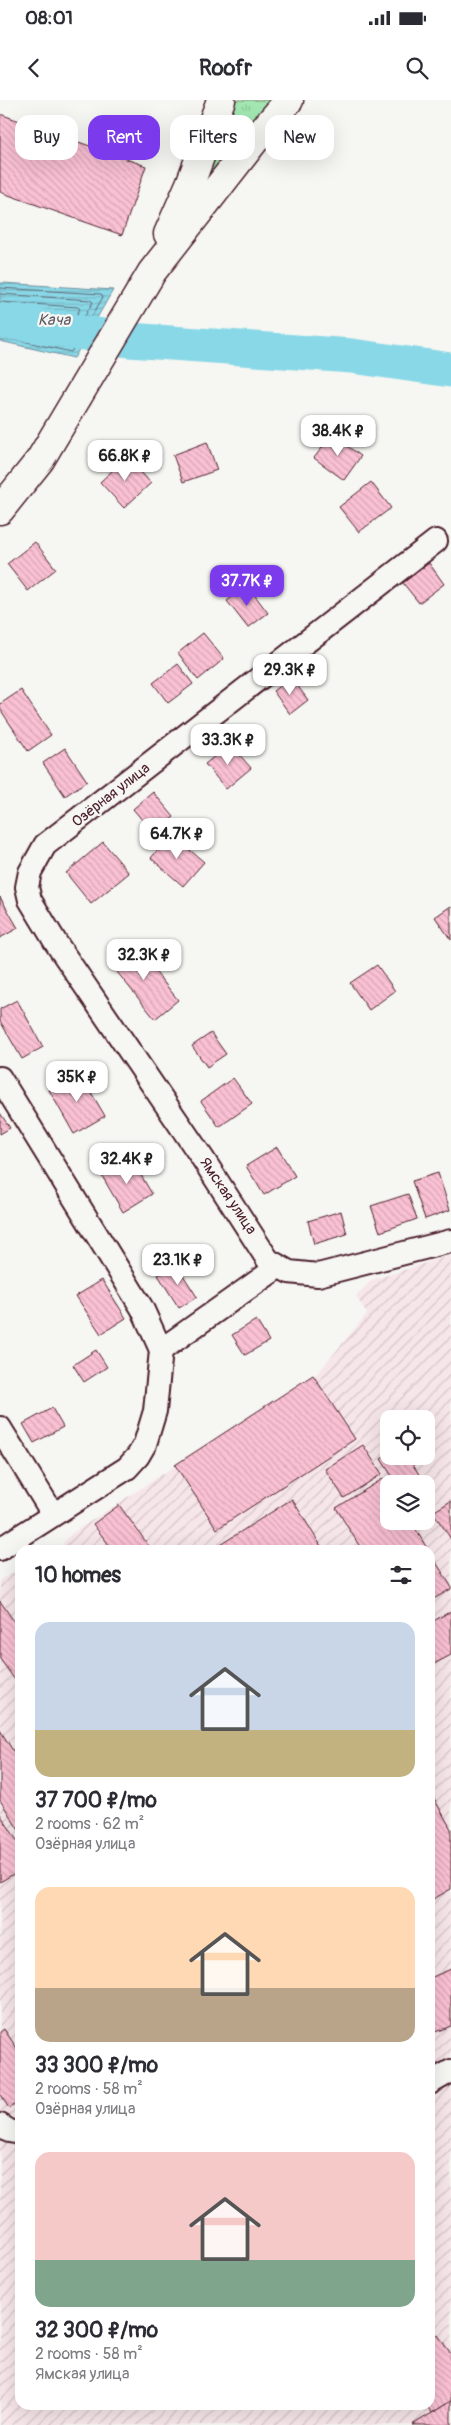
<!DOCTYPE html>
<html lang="en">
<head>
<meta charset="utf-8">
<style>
  body { margin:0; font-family:Pangolin,sans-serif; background:#f2f2f3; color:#2b2b33; height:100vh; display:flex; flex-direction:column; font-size:19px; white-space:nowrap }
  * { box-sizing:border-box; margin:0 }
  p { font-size:16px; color:#7c7c81 }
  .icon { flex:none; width:28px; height:28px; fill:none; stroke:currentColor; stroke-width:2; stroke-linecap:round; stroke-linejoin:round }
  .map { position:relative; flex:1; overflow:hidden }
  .panel { position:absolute; left:15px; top:1445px; width:420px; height:865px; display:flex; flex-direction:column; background:#fff; border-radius:15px; box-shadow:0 5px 20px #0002 }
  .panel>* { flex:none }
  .guide { position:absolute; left:15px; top:15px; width:421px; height:45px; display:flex; gap:10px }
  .tools { position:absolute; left:380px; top:1310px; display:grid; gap:10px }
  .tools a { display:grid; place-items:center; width:55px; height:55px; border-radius:10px; background:#fff; box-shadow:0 5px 20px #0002; font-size:25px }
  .price { position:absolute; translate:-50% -42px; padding:0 11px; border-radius:10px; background:#fff; color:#222; font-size:16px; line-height:32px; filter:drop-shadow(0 1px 2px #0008) }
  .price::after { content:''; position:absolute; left:50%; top:30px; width:15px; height:11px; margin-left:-8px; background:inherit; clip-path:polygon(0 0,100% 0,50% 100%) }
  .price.active { background:#7c3aed; color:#fff }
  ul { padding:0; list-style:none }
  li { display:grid; align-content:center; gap:10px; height:265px; padding:0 20px }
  li span { display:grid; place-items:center; height:155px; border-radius:15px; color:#555 }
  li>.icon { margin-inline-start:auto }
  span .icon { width:90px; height:90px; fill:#fffc; stroke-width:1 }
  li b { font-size:21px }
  h2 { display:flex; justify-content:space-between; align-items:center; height:60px; padding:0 20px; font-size:21px }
  .chip { padding:0 18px; border-radius:15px; background:#fff; box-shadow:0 5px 20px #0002; font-size:18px; line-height:45px }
  .chip.active { background:#7c3aed; color:#fff }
  .status { display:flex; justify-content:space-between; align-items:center; height:35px; padding:0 25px; background:#fff; direction:ltr }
  .status svg { height:14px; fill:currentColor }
  header { display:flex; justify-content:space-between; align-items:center; height:65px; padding:0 20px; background:#fff; font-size:22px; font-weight:800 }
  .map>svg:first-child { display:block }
</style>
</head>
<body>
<div class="status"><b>08:01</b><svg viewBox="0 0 49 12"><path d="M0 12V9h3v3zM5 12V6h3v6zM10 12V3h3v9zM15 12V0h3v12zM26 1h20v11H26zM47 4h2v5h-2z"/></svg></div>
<header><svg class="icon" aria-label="back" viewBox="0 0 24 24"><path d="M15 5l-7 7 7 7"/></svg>Roofr<svg class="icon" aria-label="search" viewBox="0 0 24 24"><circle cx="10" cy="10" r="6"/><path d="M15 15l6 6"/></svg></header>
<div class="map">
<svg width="451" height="2325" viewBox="0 0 451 2325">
  <defs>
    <pattern id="industrial-furrows" width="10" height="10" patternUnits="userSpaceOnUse" patternTransform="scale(1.25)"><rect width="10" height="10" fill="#f7e6e9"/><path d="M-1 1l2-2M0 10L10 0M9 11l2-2" fill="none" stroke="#d5c5c8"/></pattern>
    <pattern id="grass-tufts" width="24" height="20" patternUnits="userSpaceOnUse" patternTransform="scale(1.25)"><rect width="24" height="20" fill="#a2e7b2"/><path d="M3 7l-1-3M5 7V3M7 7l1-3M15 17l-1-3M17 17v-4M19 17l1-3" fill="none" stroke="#8dc699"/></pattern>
    <pattern id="water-rules" width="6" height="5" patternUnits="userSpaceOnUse" patternTransform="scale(1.25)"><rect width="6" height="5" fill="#89d8e7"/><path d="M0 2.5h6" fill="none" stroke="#78b9c6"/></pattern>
    <pattern id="building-back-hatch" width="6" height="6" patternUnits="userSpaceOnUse" patternTransform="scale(1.25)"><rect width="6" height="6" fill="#fac1d4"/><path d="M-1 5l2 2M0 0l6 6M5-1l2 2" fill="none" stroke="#d8a5b6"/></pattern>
  </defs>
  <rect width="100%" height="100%" fill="#f6f6f2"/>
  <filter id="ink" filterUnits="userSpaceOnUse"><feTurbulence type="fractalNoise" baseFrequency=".02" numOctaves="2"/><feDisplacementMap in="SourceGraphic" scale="10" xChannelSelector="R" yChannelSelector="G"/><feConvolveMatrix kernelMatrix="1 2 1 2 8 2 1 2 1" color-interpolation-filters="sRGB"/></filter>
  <g filter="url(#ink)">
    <path fill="url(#industrial-furrows)" fill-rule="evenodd" d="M451,1155V2325H0V1480L20,1469V2305H430V1450H54L61,1446L71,1434L318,1273L367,1214L356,1196L372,1180ZM389,1319H426V1356H389ZM389,1384H426V1421H389Z"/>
    <path fill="url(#grass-tufts)" stroke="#76836e" d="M236,0H274L208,83L204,81Z"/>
    <path fill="url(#water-rules)" stroke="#708e9c" d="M0,183H3L113,190L74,258L0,241Z"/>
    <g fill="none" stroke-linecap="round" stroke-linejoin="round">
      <g stroke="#636976" stroke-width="1">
        <path d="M0,188L101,194L103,197L71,252L0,236"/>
        <path d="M0,194L90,200L93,202L68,245L0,230"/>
        <path d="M0,202L78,207L80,209L64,237L0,222"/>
      </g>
      <path stroke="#89d8e7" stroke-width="35" d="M0,220L129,240L352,256L451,270"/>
    </g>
    <g fill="url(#building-back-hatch)" stroke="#4a1f2b">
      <path d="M0,14L146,66L122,135L0,92Z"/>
      <path d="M332,335L361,356L344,380L314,358Z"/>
      <path d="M207,342L217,370L183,382L173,355Z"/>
      <path d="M127,357L151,383L124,408L100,382Z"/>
      <path d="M371,382L391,408L359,432L339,407Z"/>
      <path d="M35,442L56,469L28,491L7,464Z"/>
      <path d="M429,463L444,484L419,503L403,483Z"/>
      <path d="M247,485L268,513L248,528L227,501Z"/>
      <path d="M203,533L224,559L198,580L178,553Z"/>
      <path d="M178,564L193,584L168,603L153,583Z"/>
      <path d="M291,577L308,600L290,614L273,591Z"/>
      <path d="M21,590L51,635L28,651L0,609V604Z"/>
      <path d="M230,644L251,668L226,689L205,664Z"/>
      <path d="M65,648L87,681L65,696L43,663Z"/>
      <path d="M153,692L174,717L154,734L133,709Z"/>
      <path d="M171,734L204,762L183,786L151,758Z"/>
      <path d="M103,742L129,773L91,804L66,773Z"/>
      <path d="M0,797L18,828L0,838Z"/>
      <path d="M451,806V840L435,817Z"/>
      <path d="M132,843L178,900L155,919L109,862Z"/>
      <path d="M377,865L395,891L369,910L350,883Z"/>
      <path d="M17,900L43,947L22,959L0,921V909Z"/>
      <path d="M211,933L226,954L207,967L192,946Z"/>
      <path d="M79,972L105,1016L74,1034L49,990Z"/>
      <path d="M233,978L252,1004L219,1027L201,1001Z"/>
      <path d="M0,1013L10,1028L0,1034Z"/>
      <path d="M277,1047L295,1076L264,1095L246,1066Z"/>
      <path d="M131,1058L152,1094L123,1112L102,1076Z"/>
      <path d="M438,1073L450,1110L425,1119L412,1081Z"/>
      <path d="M408,1094L417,1119L380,1132L371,1106Z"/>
      <path d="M341,1111L347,1134L314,1144L308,1121Z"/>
      <path d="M176,1164L197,1197L179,1208L158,1175Z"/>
      <path d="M102,1180L126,1218L101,1234L76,1196Z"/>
      <path d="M256,1220L269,1241L245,1255L232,1235Z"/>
      <path d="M96,1250L107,1267L84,1282L73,1265Z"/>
      <path d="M313,1275L355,1339L217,1429L175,1365Z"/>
      <path d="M52,1308L63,1327L34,1343L23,1324Z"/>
      <path d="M363,1345L382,1374L344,1398L325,1369Z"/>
      <path d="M389,1354V1356H407L422,1379L415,1384H397L381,1359Z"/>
      <path d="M384,1378L389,1386V1421H411L428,1450H362L336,1408Z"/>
      <path d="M292,1399L321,1446L314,1450H212Z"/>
      <path d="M451,1401V1439L433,1412Z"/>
      <path d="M119,1405L152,1450H113L93,1424Z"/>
      <path d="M430,1453L451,1486V1489L430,1501Z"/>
      <path d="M0,1501L20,1530V1587L0,1559Z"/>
      <path d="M451,1511V1555L430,1566V1523Z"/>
      <path d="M0,1630L20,1662V1732L0,1700Z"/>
      <path d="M430,1691L451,1729V1789L430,1801Z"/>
      <path d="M0,1714L20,1745V1770L0,1782Z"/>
      <path d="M451,1869V1926L430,1934V1878Z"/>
      <path d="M4,1929L20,1953V2001L9,2008L0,1995V1932Z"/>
      <path d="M438,2235L451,2254V2301L432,2313L426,2305H430V2241Z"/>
      <path d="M451,2301V2325H412L432,2313Z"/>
    </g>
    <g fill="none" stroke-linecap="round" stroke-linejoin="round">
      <defs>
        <g id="street">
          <path d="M436,441L45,745L30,772L27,787L30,800L56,843L203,1059L268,1160L289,1172L318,1175L451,1141"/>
          <path d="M0,978L142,1208L161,1250"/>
          <path d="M0,1328L53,1414"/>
          <path d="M0,1449L127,1368L138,1356L145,1344L155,1311L161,1250L278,1167"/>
          <path d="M430,1983L451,1971"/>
          <path d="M0,2025L9,2031L20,2033"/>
        </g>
        <g id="secondary">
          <path d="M168,134L190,84L221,0"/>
          <path d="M0,410L40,360L152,172L255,40L289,0"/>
        </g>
      </defs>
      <use href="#street" stroke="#4a1f2b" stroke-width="26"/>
      <use href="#secondary" stroke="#4a1f2b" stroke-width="31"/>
      <use href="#street" stroke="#f6f6f2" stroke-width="22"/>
      <use href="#secondary" stroke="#f6f6f2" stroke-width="28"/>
    </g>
  </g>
  <g text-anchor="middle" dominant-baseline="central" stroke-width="4.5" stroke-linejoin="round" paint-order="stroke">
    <g font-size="15" fill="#4a1f2b" stroke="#f6f6f2">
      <text transform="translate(111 695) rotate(-38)">Озёрная улица</text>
      <text transform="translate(228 1096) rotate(56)">Ямская улица</text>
    </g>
    <g font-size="16" font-style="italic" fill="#5d5663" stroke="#f6f6f2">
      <text x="54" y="220">Кача</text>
    </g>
  </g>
</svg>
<div class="tools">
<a><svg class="icon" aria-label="locate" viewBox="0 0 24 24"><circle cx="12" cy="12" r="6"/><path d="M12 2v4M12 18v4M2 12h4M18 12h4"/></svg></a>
<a><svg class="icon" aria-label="layers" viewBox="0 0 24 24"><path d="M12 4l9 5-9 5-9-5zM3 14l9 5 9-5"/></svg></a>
</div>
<b class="price" style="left:338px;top:357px">38.4K ₽</b>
<b class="price" style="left:125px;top:382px">66.8K ₽</b>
<b class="price active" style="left:247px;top:507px">37.7K ₽</b>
<b class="price" style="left:290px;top:596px">29.3K ₽</b>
<b class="price" style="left:228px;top:666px">33.3K ₽</b>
<b class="price" style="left:177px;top:760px">64.7K ₽</b>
<b class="price" style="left:144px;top:881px">32.3K ₽</b>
<b class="price" style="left:77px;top:1003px">35K ₽</b>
<b class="price" style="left:127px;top:1085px">32.4K ₽</b>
<b class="price" style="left:178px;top:1186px">23.1K ₽</b>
<div class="guide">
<a class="chip">Buy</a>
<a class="chip active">Rent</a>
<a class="chip">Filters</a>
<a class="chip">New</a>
</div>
<section class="panel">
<h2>10 homes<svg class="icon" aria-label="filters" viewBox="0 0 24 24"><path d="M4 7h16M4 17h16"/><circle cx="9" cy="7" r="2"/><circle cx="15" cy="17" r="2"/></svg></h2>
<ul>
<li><span style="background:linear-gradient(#c9d6e8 70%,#c2b280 0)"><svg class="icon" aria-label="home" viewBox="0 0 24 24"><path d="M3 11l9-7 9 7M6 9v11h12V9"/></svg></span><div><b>37 700 ₽/mo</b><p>2 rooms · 62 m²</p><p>Озёрная улица</p></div></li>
<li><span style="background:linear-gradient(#ffd9b3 65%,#b9a48a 0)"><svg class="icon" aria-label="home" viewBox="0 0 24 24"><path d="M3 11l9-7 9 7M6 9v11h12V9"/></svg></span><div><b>33 300 ₽/mo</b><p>2 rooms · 58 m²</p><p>Озёрная улица</p></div></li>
<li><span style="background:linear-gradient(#f6c9c9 70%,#7fa58c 0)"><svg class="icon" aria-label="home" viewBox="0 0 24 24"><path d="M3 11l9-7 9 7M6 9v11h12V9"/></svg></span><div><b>32 300 ₽/mo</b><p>2 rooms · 58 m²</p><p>Ямская улица</p></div></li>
</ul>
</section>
</div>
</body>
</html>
